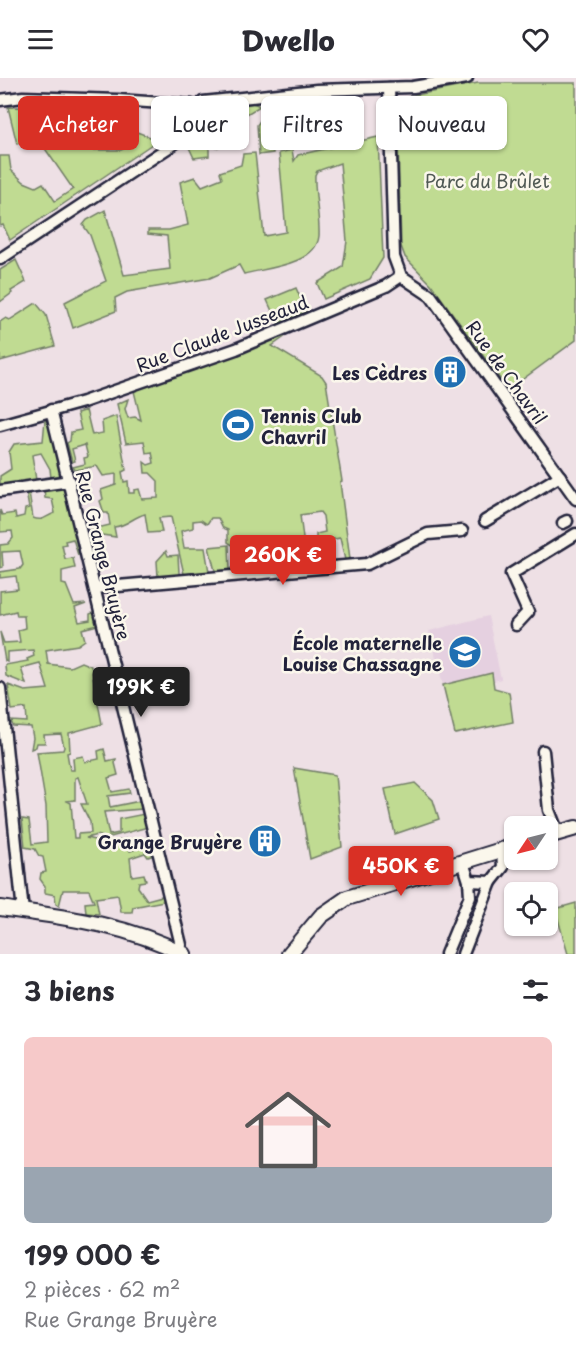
<!DOCTYPE html>
<html lang="fr">
<head>
<meta charset="utf-8">
<style>
  body { margin:0; font-family:"Playpen Sans",sans-serif; background:#f2f2f3; color:#2b2b33; height:100vh; display:flex; flex-direction:column; font-size:22px; white-space:nowrap }
  * { box-sizing:border-box; margin:0 }
  p { font-size:20px; color:#7c7c81 }
  .icon { flex:none; width:33px; height:33px; fill:none; stroke:currentColor; stroke-width:2; stroke-linecap:round; stroke-linejoin:round }
  .map { position:relative; height:876px; overflow:hidden }
  .sheet { display:flex; flex-direction:column; background:#fff; flex:1 }
  .sheet>* { flex:none }
  .top-card { position:absolute; left:18px; top:18px; width:540px; height:54px; display:flex; gap:12px }
  .needle { width:39px; rotate:235deg }
  .controls { position:absolute; left:504px; top:738px; display:grid; gap:12px }
  .controls a { display:grid; place-items:center; width:54px; height:54px; border-radius:9px; background:#fff; box-shadow:0 2px 4px #0004; font-size:30px }
  .price { position:absolute; translate:-50% -51px; padding:0 14px; border-radius:6px; background:#d93025; color:#fff; font-size:20px; line-height:39px; filter:drop-shadow(0 2px 3px #0008) }
  .price::after { content:''; position:absolute; left:50%; top:36px; width:18px; height:14px; margin-left:-9px; background:inherit; clip-path:polygon(0 0,100% 0,50% 100%) }
  .price.selected { background:#222; color:#fff }
  ul { padding:0; list-style:none }
  li { display:grid; align-content:center; gap:12px; height:318px; padding:0 24px }
  li+li { border-top:2px solid #e1e1e2 }
  li span { display:grid; place-items:center; height:186px; border-radius:9px; color:#555 }
  li>.icon { margin-inline-start:auto }
  span .icon { width:108px; height:108px; fill:#fffc; stroke-width:1 }
  li b { font-size:26px }
  h2 { display:flex; justify-content:space-between; align-items:center; height:72px; padding:0 24px; font-size:26px }
  .tag { padding:0 21px; border-radius:9px; background:#fff; box-shadow:0 2px 4px #0004; font-size:21px; line-height:54px }
  .tag.selected { background:#d93025; color:#fff }
  header { display:flex; justify-content:space-between; align-items:center; height:78px; padding:0 24px; background:#fff; font-size:27px; font-weight:800 }
  .map>svg:first-child { display:block }
</style>
</head>
<body>
<header><svg class="icon" aria-label="menu" viewBox="0 0 24 24"><path d="M4 6h16M4 12h16M4 18h16"/></svg>Dwello<svg class="icon" aria-label="heart" viewBox="0 0 24 24"><path d="M12 20l-8-8c-3-5 5-10 8-4 3-6 11-1 8 4z"/></svg></header>
<div class="map">
<svg width="576" height="876" viewBox="0 0 576 876">
  <rect width="100%" height="100%" fill="#eee0e5"/>
  <filter id="ink" filterUnits="userSpaceOnUse"><feTurbulence type="fractalNoise" baseFrequency=".0167" numOctaves="2"/><feDisplacementMap in="SourceGraphic" scale="12" xChannelSelector="R" yChannelSelector="G"/><feConvolveMatrix kernelMatrix="1 2 1 2 8 2 1 2 1" color-interpolation-filters="sRGB"/></filter>
  <g filter="url(#ink)">
    <path fill="#e5d0e0" d="M488,538L501,601L494,603L492,595L443,607L429,553Z"/>
    <g fill="#c0db92" stroke="#717e66" stroke-width="1.5" fill-rule="evenodd">
      <path d="M478,5H576V262L508,312L431,206L405,179L401,168L397,29L403,21L411,18Z"/>
      <path d="M253,25L260,28L245,37L232,64L216,70L213,40L232,28Z"/>
      <path d="M8,29L92,30V37H82L84,61H87L88,72H121L132,67L137,54L158,62L10,162L3,147L0,148V78H9L11,92L24,104L36,109L43,105L55,123L73,111L37,59L17,66Z"/>
      <path d="M264,37H270L273,75L259,77L257,47Z"/>
      <path d="M204,43L209,45V78L194,80L187,65Z"/>
      <path d="M378,59L383,180L370,201L324,221L317,205L343,189L347,163L340,85L317,93L315,97C314,117 320,138 319,158C316,187 266,190 244,196L239,187L210,200L127,214L115,220L116,233L73,250L65,224L106,203L90,157L83,147L87,142L105,132L124,197L170,191L167,158L148,156V152H169L188,147L180,104L195,99L202,108L222,100L220,94L241,87L243,76L255,75L264,158L286,154L279,75L292,72L294,83L298,77Z"/>
      <path d="M16,182L26,204L11,213L12,215L0,224V192Z"/>
      <path d="M296,210L306,233L278,246L267,222Z"/>
      <path d="M36,225L46,237L55,268L0,283V244L6,240L10,242Z"/>
      <path d="M282,254L286,258L272,268L322,298L326,304L342,403L340,404L350,481L345,482L340,460L320,464L316,462V456L325,454L323,438L320,434L300,437L304,468L295,470L298,485L239,491L237,470L228,464V452L223,450L218,440H211L207,446L201,442L193,443V450L181,453L184,470H205L209,494L184,496L171,439L159,440L162,454L148,455L145,436C133,439 127,448 114,449L116,459L102,457L91,461L89,452L110,447L108,435H104L100,423L103,421L101,412L116,407V396L103,398L97,388L75,392L73,389L85,386L84,380L88,379L85,367L72,371L75,383L72,384L67,365L70,363L71,354L81,352L77,335L86,332L92,357L103,355L102,343L116,338L126,392L122,394L124,404L128,403L129,415H134V412L139,411L142,421L158,420V403L150,395H145L144,384L148,387L154,385L152,374L146,375L144,363L126,365L117,326L128,321L125,331L128,340L135,339L141,342L134,313Z"/>
      <path d="M45,342L51,345L63,391L58,399L51,400L50,391L41,375L32,377L36,402L0,408V398L11,391L9,374L14,366L43,363Z"/>
      <path d="M59,408L67,415L82,476L78,477L73,461L65,463L66,466L62,467L65,481L73,480L75,490L62,493V506L66,507L74,527L86,526L75,530L79,544L90,542V536L95,534L98,547L82,551L85,562L78,567L46,572L48,586L70,589L81,584L91,588L102,646L69,655L70,674L67,675L70,692H74L73,680L83,678L85,684L99,681L98,673L104,671L107,683L116,681L115,685L118,697L108,700L112,714L129,711L130,715L108,718L110,729L140,723L142,731L104,734L109,757L119,755V741L144,736L148,749L107,760L97,757L86,760L107,765L126,761L130,773L150,767L154,777L148,779L145,775L130,780L132,798L144,796L146,803L139,804L138,809L147,822L162,818L164,823L133,829L132,834H121L118,817L96,820L99,836L86,835L85,825L94,824L89,812H63L59,828L56,826L55,817L45,815V808L40,801L41,795L46,794L43,779L39,778L35,771L25,769L22,741L29,742L32,766L47,764L46,728L37,674L63,672L64,669L61,656L44,657L45,665H37L36,669L31,671L33,660L31,649L13,648L11,643L27,644L26,630L12,632L8,607L25,613L48,611L40,585L21,590L26,606L6,598L5,587L28,583L27,581L34,578L33,572L7,574V584L5,583L0,554L4,565L20,564L18,552L25,550L24,538H17L16,533L0,537V513L18,511L16,498L0,500V494L20,491L23,487L20,473L2,474L3,489L0,490V467L8,466L13,460L12,453L0,454V432L2,437L15,435L16,440L24,438L25,431L29,430L26,414H29L33,440C44,444 45,438 55,435L52,421L45,420L44,411ZM78,699L87,726H81L90,744L91,755L78,756V760H74L71,725L67,723L75,722V700Z"/>
      <path d="M229,467L230,493H215L209,469Z"/>
      <path d="M166,473L168,478L178,477L179,495V497L158,499L157,483Z"/>
      <path d="M492,595L494,610L509,614L513,644L455,656L443,607Z"/>
      <path d="M294,690L335,697L342,769L310,781Z"/>
      <path d="M415,705L433,722L439,741L395,756L385,711Z"/>
      <path d="M576,825V876H568L555,831Z"/>
    </g>
    <g fill="none" stroke-linecap="round" stroke-linejoin="round">
      <defs>
        <g id="minor">
          <path d="M389,10L394,179L401,198"/>
          <path d="M0,22L23,19L118,22L192,27"/>
          <path d="M203,24L317,12L413,9L467,0"/>
          <path d="M176,60L187,33L192,29"/>
          <path d="M0,181L178,63L201,32"/>
          <path d="M401,198L431,218L576,421"/>
          <path d="M51,332L181,867L180,874"/>
          <path d="M0,347L83,324L236,271L386,208L401,198"/>
          <path d="M0,413L70,403"/>
          <path d="M485,443L560,398"/>
          <path d="M563,445L567,443"/>
          <path d="M95,510L367,486L428,456L462,453"/>
          <path d="M516,547L528,534L511,496L576,456"/>
          <path d="M0,610L23,834"/>
          <path d="M543,673L549,732L558,755"/>
          <path d="M463,784L469,803L491,804L503,789L502,772"/>
          <path d="M446,876L470,818L469,803"/>
          <path d="M463,876L491,804"/>
        </g>
        <g id="major">
          <path d="M548,758L576,750"/>
          <path d="M0,830C64,839 126,846 184,876"/>
          <path d="M289,876L321,838L347,820L514,768"/>
        </g>
      </defs>
      <use href="#minor" stroke="#22223b" stroke-width="15"/>
      <use href="#major" stroke="#22223b" stroke-width="18"/>
      <use href="#minor" stroke="#fbf7ec" stroke-width="10"/>
      <use href="#major" stroke="#fbf7ec" stroke-width="14"/>
    </g>
  </g>
  <defs>
    <symbol id="building-disc" viewBox="-11 -11 22 22"><circle r="9.5" fill="#1f6fb2" stroke="#fbf7ec"/><path d="M-4-6H4V6H1V3H-1V6H-4ZM-2.5-4.3h1.7v1.8h-1.7ZM.8-4.3h1.7v1.8H.8ZM-2.5-1h1.7V.8h-1.7ZM.8-1h1.7V.8H.8Z" fill="#fff"/></symbol>
    <symbol id="stadium-disc" viewBox="-11 -11 22 22"><circle r="9.5" fill="#1f6fb2" stroke="#fbf7ec"/><path d="M0-5a6.5 5 0 1 0 0 10a6.5 5 0 1 0 0-10ZM-3.5-1.8h7v3.6h-7Z" fill="#fff"/></symbol>
    <symbol id="school-disc" viewBox="-11 -11 22 22"><circle r="9.5" fill="#1f6fb2" stroke="#fbf7ec"/><path d="M0-5L7-2L0 1L-7-2ZM-4 1L0 2.5L4 1V4Q0 6-4 4Z" fill="#fff"/></symbol>
  </defs>
  <g fill-rule="evenodd">
    <use href="#building-disc" x="431" y="275" width="38" height="38"/>
    <use href="#stadium-disc" x="219" y="328" width="38" height="38"/>
    <use href="#school-disc" x="446" y="555" width="38" height="38"/>
    <use href="#building-disc" x="246" y="744" width="38" height="38"/>
  </g>
  <g text-anchor="middle" dominant-baseline="central" stroke-width="5" stroke-linejoin="round" paint-order="stroke">
    <g font-size="18" fill="#515a55" stroke="#fbf7ec">
      <text x="487" y="102">Parc du Brûlet</text>
    </g>
    <g font-size="18" fill="#22223b" stroke="#fbf7ec">
      <text transform="translate(222 255) rotate(-21)">Rue Claude Jusseaud</text>
      <text transform="translate(507 294) rotate(54)">Rue de Chavril</text>
      <text transform="translate(104 477) rotate(76)">Rue Grange Bruyère</text>
    </g>
    <g font-size="18" font-weight="bold" fill="#22223b" stroke="#fbf7ec" text-anchor="end">
      <text x="427" y="294">Les Cèdres</text>
      <text x="261" y="337" text-anchor="start">Tennis Club<tspan x="261" dy="21">Chavril</tspan></text>
      <text x="442" y="564">École maternelle<tspan x="442" dy="21">Louise Chassagne</tspan></text>
      <text x="242" y="763">Grange Bruyère</text>
    </g>
  </g>
</svg>
<div class="controls">
<a><svg class="needle" viewBox="-14 -14 28 28"><path d="M0-13l5 13h-10z" fill="#e53935"/><path d="M0 13l5-13h-10z" fill="#7c7c81"/></svg></a>
<a><svg class="icon" aria-label="locate" viewBox="0 0 24 24"><circle cx="12" cy="12" r="6"/><path d="M12 2v4M12 18v4M2 12h4M18 12h4"/></svg></a>
</div>
<b class="price" style="left:283px;top:508px">260K €</b>
<b class="price selected" style="left:141px;top:640px">199K €</b>
<b class="price" style="left:401px;top:819px">450K €</b>
<div class="top-card">
<a class="tag selected">Acheter</a>
<a class="tag">Louer</a>
<a class="tag">Filtres</a>
<a class="tag">Nouveau</a>
</div>
</div>
<section class="sheet">
<h2>3 biens<svg class="icon" aria-label="filters" viewBox="0 0 24 24"><path d="M4 7h16M4 17h16"/><circle cx="9" cy="7" r="2"/><circle cx="15" cy="17" r="2"/></svg></h2>
<ul>
<li><span style="background:linear-gradient(#f6c9c9 70%,#9aa5b1 0)"><svg class="icon" aria-label="home" viewBox="0 0 24 24"><path d="M3 11l9-7 9 7M6 9v11h12V9"/></svg></span><div><b>199 000 €</b><p>2 pièces · 62 m²</p><p>Rue Grange Bruyère</p></div></li>
</ul>
</section>
</body>
</html>
